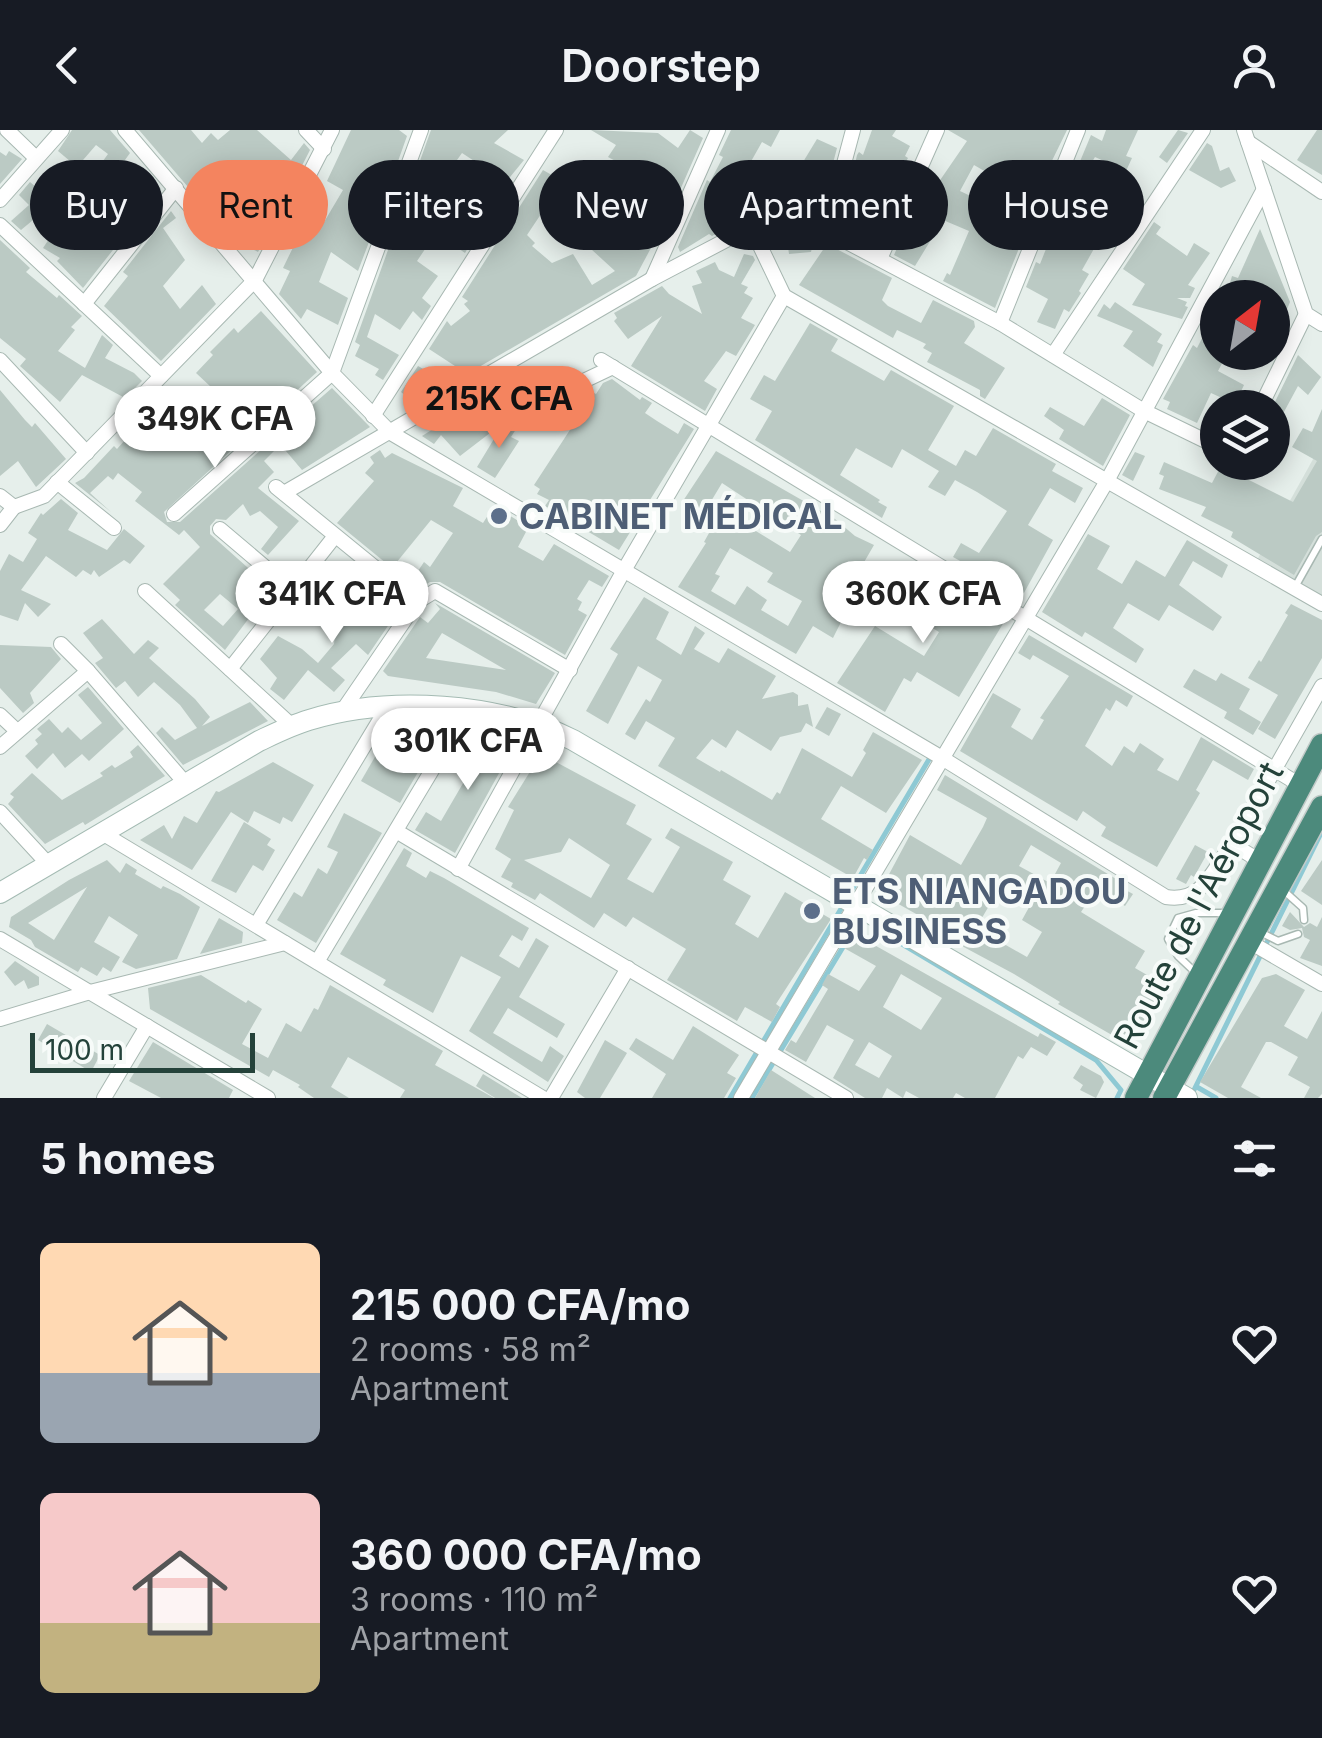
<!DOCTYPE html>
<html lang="en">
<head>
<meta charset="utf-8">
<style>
  body { margin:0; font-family:Inter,sans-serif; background:#242831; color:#f1f3f6; height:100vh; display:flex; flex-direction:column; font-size:38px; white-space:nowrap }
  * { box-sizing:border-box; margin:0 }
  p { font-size:32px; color:#9ea1a6 }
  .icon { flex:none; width:55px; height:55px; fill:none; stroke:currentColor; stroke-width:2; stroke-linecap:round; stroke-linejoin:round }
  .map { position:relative; height:968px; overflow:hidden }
  .panel { display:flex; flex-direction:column; background:#171b24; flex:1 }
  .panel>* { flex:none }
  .banner { position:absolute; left:30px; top:30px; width:1262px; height:90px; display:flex; gap:20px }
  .needle { width:65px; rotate:31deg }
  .buttons { position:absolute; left:1200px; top:150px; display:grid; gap:20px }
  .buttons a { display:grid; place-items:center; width:90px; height:90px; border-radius:50%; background:#171b24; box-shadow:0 5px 25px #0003; font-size:50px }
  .scale { position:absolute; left:30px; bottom:25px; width:225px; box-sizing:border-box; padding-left:10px; border:5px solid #24423a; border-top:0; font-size:28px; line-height:35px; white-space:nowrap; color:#24423a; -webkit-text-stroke:8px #f7fbf9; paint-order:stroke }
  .price { position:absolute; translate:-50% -85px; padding:0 22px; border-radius:35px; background:#fff; color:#222; font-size:32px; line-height:65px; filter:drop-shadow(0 2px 5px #0008) }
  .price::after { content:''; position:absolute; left:50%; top:60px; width:30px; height:22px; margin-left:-15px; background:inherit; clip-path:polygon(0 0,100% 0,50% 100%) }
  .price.on { background:#f4845f; color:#111 }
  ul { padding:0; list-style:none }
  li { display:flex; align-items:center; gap:30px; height:250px; padding:0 40px }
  li span { display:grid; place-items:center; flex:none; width:280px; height:200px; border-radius:15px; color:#555 }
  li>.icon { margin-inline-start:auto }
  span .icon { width:120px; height:120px; fill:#fffc; stroke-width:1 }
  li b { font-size:42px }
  h2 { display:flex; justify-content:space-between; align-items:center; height:120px; padding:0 40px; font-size:42px }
  .tag { padding:0 35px; border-radius:45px; background:#171b24; box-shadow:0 5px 25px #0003; font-size:35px; line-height:90px }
  .tag.on { background:#f4845f; color:#111 }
  header { display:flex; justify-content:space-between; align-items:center; height:130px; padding:0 40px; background:#171b24; font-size:45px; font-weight:600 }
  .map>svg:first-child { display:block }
</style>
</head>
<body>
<header><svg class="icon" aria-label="back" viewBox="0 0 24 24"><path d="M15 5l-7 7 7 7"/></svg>Doorstep<svg class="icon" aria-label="person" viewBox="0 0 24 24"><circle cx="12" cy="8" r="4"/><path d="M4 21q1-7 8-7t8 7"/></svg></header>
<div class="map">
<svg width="1322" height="968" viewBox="0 0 1322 968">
  <rect width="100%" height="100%" fill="#e6efeb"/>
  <path fill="#d4dfda" d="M1322,313V468L1257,430Z"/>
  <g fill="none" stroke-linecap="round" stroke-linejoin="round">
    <g stroke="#8ec9d4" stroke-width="5">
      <path d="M850,763L931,626"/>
      <path d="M887,805L1096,930L1121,960L1117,968"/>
      <path d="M1197,957L1216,968"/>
      <path d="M1191,966L1322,701"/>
      <path d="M730,968L845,772"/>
      <path d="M752,968L860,789"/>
    </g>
  </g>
  <g fill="#bbcac4" fill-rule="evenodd">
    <path d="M72,0H110L130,23L125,30L146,56L153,49L161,59L83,158L57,131L60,128L43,118L78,66L83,70L96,54L90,49L108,24L96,15L77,37L58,21ZM116,71L130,90L113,115L92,99Z"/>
    <path d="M139,0H191L202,13L211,3L218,10L230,0H257L291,30L304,13L310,20L258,122L243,114L239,117L229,106L232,103L218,82L213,86Z"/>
    <path d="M351,0H399L407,6L382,76L369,67L354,92L372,104L358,141L331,122L319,152L348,168L338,195L307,179L301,189L279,164L290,141L283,138L303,97L317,104L343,60L327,51Z"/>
    <path d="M431,0H508L494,13L524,30L506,52L462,23L447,44L485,69L472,89L479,94L469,108L472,111L465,123L436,103L417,131L438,146L422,168L431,176L422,190L413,181L400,200L375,184L367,207L399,225L383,250L375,245L379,239L355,226L360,215L355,212ZM421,62L442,72L426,98L407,83Z"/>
    <path d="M591,0L658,3L678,18L690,0L703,8L680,60L670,54L666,62L639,41L621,61L668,86L636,146L441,259L455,236L429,219L447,191L451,196L470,181L464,174L468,171L462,167L543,40L578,60L584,52L598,62L621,34L608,27L616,15ZM545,78L574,103L581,95L598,111L591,119L615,141L592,155L573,124L552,133L532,116L535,113L527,105Z"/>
    <path d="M731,0H780L771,17L762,12L749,35L763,42L758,51L772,59L763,74L745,88L712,106L709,104L680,122L678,117L707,50L710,52L723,27L719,25Z"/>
    <path d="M872,0H896L892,6L910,16L905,26L908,28L904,35L909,37L875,115L857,105L865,91L872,95L883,73L853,56L860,43L854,39L857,25L859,22L863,25Z"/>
    <path d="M948,0H1067L1044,47L1047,49L1041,63L998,37L993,46L974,35L960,61L979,70L976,76L1000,86H1032L995,178L943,151L947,143L950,145L969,101L943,90L915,136L894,125L903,104L967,11Z"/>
    <path d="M1106,0H1138L1126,26L1132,28L1126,41L1095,27L1087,40L1117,60L1101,96L1108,99L1126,73L1137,80L1112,118L1100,108L1082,140L1089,144L1079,161L1081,163L1069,182L1064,179L1055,199L1037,192L1048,169L1026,157L1036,132L1040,134L1066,69L1076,55L1071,53L1091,5L1102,11Z"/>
    <path d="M1178,0L1188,3L1167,33L1159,27Z"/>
    <path d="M1317,0H1322V45L1297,30Z"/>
    <path d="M817,9L837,18L819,86L783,65Z"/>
    <path d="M1207,13L1212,16L1220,41L1229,37L1236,51L1221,58L1189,40Z"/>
    <path d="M9,21L22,29L0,54V22L6,26Z"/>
    <path d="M30,52L43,63L53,54L58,59L39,85L21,100L11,91L29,75L19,65Z"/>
    <path d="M171,81L176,88L163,98L185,130L163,156L180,179L202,155L216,174L161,231L104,176L128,146L123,142Z"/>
    <path d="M1154,92L1161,97L1156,104L1187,126L1194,113L1210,123L1188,155L1195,158L1190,168H1177L1187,172L1185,176L1188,177L1182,189L1132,175L1145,154L1123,139Z"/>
    <path d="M1260,99L1290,172L1282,191L1290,194L1272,228V168H1230L1233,162L1228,160L1232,146L1238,148Z"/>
    <path d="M786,103L814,109L811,122L789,124Z"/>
    <path d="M0,110L30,138L26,142L57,168L59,165L82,186L71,197L75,200L58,221L85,238L102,205L113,215L105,228L134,243L142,251L125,268L82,245L60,272L20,236L26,229L0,208Z"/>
    <path d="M827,114L892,148L882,170L888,176L921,193L933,170L974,191L975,197L964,213L1005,238L985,269L980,266V260L927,232L932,223L923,218L926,214L897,200L893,208L799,155Z"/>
    <path d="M744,124L753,126L755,130L741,154L748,157L744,163L753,168L741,188L755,195L736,226L726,221L704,251L717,259L705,281L631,236L662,186L628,209L614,191L617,188L614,183L662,156L669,164L702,184L692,156L702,153L696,141L715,132L719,140L734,147Z"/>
    <path d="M1115,172L1162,204L1157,212L1163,215L1153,237L1123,216L1133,201L1097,186L1104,174L1110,179Z"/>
    <path d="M1218,177V222H1228L1218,241L1244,255L1235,274L1211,263L1197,293L1167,279L1170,272L1163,269L1193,215L1197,218Z"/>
    <path d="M261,181L317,242L164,382L167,392H180L272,310L278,317L264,331L274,342L258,358L299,391L268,425L261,419L278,397L260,381L250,386L243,374L226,390L216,389L210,396V404L276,463L254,492L249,488L225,520L175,475L180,470L163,454L200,417L184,400L179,405L135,371L142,362L118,343L113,350L108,346L90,363L111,382L75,353L84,348L114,316L117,319L158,273L168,282L175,269L191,277L211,257L196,243L213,225L210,222L234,198L238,203ZM220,464L238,479L223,496L204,480Z"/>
    <path d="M810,193L838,209L831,221L884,251L891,240L954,276L928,320L956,336L965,320L976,326L993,298L1056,334L1052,341L1083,358L1075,373L1050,358L1028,395L1053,410L1019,472L969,441L971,437L953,427L961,413L979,423L1007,381L977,362L955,350L945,366L928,357L939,341L902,319L892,338L856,318L840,345L880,370L878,372L887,377L882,388L755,310L772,281L750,269L764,245L775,251Z"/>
    <path d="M1298,225L1321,247L1308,265L1298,256L1272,304V278Z"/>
    <path d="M418,236L439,248L431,260L416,251L406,266L401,262Z"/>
    <path d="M612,249L640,270L642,267L652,273L645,283L657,291L678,304L684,293L694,299L619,420L545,376L549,370L537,364L540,359L534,355L594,263L596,264L603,253Z"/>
    <path d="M332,258L370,297L302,340L280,314L307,291L301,285Z"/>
    <path d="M0,260L25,290L32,297L35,293L66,329L36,357L18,331L0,346Z"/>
    <path d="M1102,268L1130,285L1103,336L1059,309L1064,300L1044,286L1050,277L1084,296Z"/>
    <path d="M473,274L490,303L460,326L441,305L434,314L422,306Z"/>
    <path d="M1322,279V402L1316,406L1294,445L1231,407L1233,402L1201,386L1206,377L1159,359L1164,346L1159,344L1164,332L1212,353L1221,336L1293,372L1317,331L1292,317L1303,298L1312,302Z"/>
    <path d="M520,293L511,307L519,311L495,348L477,337L500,299Z"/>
    <path d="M380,320L385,328L392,323L463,358L453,376L483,393L494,376L520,392L518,395L527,400L518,417L543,431L554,414L609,446L602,457L589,450L577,469L582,472L578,480L587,485L565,525L440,452H430L418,459L410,453L424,432L430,437L453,403L431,390L392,438L337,393L374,351L365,343L374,333L370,327Z"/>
    <path d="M716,321L835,389L855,406L874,415L848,460L855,464L833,508L813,496L796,524L678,457L706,413L704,412L714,394L681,374ZM722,353L801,405L790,422L710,373ZM730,418L773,443L767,452L802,471L788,496L761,480L767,470L747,456L735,475L711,461L720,446L715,444Z"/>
    <path d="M1135,322L1145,326L1133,351L1122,345Z"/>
    <path d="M61,369L78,383L68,400L107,420L124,399L145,416L130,434L124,430L99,447L94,440L91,445L83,440L76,447L46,426L21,460L51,474L38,487L25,473L18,491L0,485V441L9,424L23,432L37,409L28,403L41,383L43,385Z"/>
    <path d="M1088,404L1110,416L1097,439L1122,454L1136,430L1165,447L1187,410L1228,435L1222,448L1193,431L1179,455L1222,487L1213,501L1169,475L1159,491L1128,473L1113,498L1144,519L1136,533L1085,502L1082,507L1042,482Z"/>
    <path d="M908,440L919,447L917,450L946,466L950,461L1004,492L959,567L917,542L911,552L904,548L885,582L837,553L875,496L924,526L939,502L890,472Z"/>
    <path d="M379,455L403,474L368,525L356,514L331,538L345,550L334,562L308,540L284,570L270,559L277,548L260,529L278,506L302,519L318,533L334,514L335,506Z"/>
    <path d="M644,467L669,482L656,509L681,525L695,496L705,503L694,519L719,533L728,518L776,546L762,569L793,562L798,565V576L808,574L813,597L806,593L801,602L780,607L771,621L737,600L726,618L712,609L696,628L720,642L721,640L772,670L777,662L780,664L802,618L852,647L866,623L863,620L873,602L922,630L886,683L841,656L821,689L873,720L867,730L864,728L853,748L658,636L675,608L646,591L635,610L625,604L646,569L650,572L662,550L638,536L608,594L586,581L618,524L610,519Z"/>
    <path d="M435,473L555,543L536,574L496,562L388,546L383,541L420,487L428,493L440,479ZM442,503L506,540L426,528Z"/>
    <path d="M1291,474L1322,490V528L1275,609L1258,599L1278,565L1248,548L1259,530L1261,532L1288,485L1285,483Z"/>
    <path d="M102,489L134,524L148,510L159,518L149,528L195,569L210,587L202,596L250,572L268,591L183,635L156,603L162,597L175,610L197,598L180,575L154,552L138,567L125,551L116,558L95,533L103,528L83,503Z"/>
    <path d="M1029,505L1133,566L1127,577L1116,570L1110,581L1106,578L1085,616L1112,636L1124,616L1134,623L1140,613L1164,629L1157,640L1178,651L1201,607L1254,639L1248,650L1213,630L1196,660L1200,663L1157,737L1101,706L1106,697L1083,681L1077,691L960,621L993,563L1021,579L1011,597L1032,610L1044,590L1040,588L1069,546L1033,525L1030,530L1018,523Z"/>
    <path d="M0,515L51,517L61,529L30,563L34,573L23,583L0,558Z"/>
    <path d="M1194,539L1216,551L1221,543L1250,559L1239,579L1261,592L1253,605L1224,588L1227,582L1183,557Z"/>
    <path d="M88,557L124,599L89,631L82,624L65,638L53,623L37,639L25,626L38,614L35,610L42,604L37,599L49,589L62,603L68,597L81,610L102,593L78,565Z"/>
    <path d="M827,577L841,584L829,606L815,598Z"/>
    <path d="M387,606L438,608L400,673L361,651Z"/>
    <path d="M468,609H483L514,616L455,723L415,700L426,682L441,691L476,631L457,628Z"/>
    <path d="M138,615L165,646L85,695L83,692L45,714L8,674L14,667L10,664L32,643L62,670L103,646L100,643L112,635L115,638L133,627L130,622Z"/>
    <path d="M541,624L636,675L626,694L652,709L627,749L653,763L680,717L665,708L671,698L733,732L723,750L751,766L735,794L758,808L785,762L831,789L776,874L780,877L772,892L745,877L737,891L667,850L686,819L633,787L626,797L604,783L594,798L540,763L535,770L511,757L513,753L501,747L511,729L495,719L514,680L508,677ZM569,708L610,735L591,768L524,730L561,722Z"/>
    <path d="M273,632L314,655L292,692L283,687L280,694L254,681L248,693L231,682L192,740L140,710L164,695L172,709L184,686L197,693L216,661L219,662Z"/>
    <path d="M945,645L1121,752L1118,756L1133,764L1125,776L1097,758L1081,782L1145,821L1135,838L1166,856L1131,916L1058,874L1060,872L1014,844L921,794L925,789L879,763L910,705L961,735L983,697L987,688L937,660ZM1031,715L1061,733L1050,753L1019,736ZM1003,752L1033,770L1022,790L1042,802L1027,827L976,798Z"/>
    <path d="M344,683L382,703L316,813L277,790L294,762L302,767L318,738L327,744L338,722L327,717Z"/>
    <path d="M244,692L271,709L267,715L275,720L263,741L253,735L236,763L211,751Z"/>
    <path d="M1195,715L1208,722L1194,747L1191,745L1186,754L1176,749Z"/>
    <path d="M404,718L412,723L406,736L426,748L430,741L444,748L529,798L522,811L512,805L499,826L519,838L536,808L549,816L519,867L565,894L557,908L508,878L493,903L542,932L550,916L564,926L548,952L469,901L501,847L461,826L433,883L383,855L386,850L340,824Z"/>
    <path d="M107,730L120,743L126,733L137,740L135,744L161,759L163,756L180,764L200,777L177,829L136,839L122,832L138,805L109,786L94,812L120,827L111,842L103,837L97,846L81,837L78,842L35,817L31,810L9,797L11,787L69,750ZM87,757L54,810L28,793Z"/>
    <path d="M1322,730V775L1301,761Z"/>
    <path d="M1290,782L1304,797L1310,793L1317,797L1322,787V836L1300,828L1310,810L1304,807L1302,798L1290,800L1282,796Z"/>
    <path d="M219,788L243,802L242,813L200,824Z"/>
    <path d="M853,803L1038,907L1040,903L1056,912L1047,926L1031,917L1023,929L1018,926L995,968H965L956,963L953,968H919L906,961L903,968L887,958L882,968H865L833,948L854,910L827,895L806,932L785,920L791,910L796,913L828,859L822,855L828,844L859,861L876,836L844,818ZM901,844L942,868L921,900L883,877ZM869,912L892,926L879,948L855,935Z"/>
    <path d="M15,831L39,847V855L28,859L24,850L15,856L4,842Z"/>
    <path d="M1276,844L1305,860L1284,896L1307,909L1322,881V964L1318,968H1304L1310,957L1288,945L1298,927L1271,912H1266L1241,957L1261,968H1228L1200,952L1262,848Z"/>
    <path d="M201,845L246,873L248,870L262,879L242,914L268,928L286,893L301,902L314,878L318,880L330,855L443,921L435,935L494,968H400L405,960L348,927L331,957L349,968H314L298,957L300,955L273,940L269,947L150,879L148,858Z"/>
    <path d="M47,894L100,925L91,942L38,910Z"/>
    <path d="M693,896L739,925L727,943L736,948L724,968H652L666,944L629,919L636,908L673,930Z"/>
    <path d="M605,910L627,923L600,968H585L577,962Z"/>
    <path d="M153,912L233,960L229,968H161L129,951Z"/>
    <path d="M1081,935L1101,946L1104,952L1096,968L1080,960L1083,955L1073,948Z"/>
    <path d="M771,940L815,968H755Z"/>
    <path d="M483,944L522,968H495L476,956Z"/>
  </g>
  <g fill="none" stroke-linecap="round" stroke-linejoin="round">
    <defs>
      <g id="service">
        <path d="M1295,457L1322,409"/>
        <path d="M1283,760L1303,778L1304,790"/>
        <path d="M1258,801L1278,811L1298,804"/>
        <path d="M1196,843L1178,826L1168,809L1178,788L1196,783H1226"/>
      </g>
      <g id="minor">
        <path d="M7,0L36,28"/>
        <path d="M125,0L332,243L391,303L942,628L1166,767C1203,773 1212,741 1232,714L1260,731"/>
        <path d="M306,0L324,19"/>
        <path d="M1244,0L1306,184L1322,194"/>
        <path d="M1248,12L1322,62"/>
        <path d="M0,70L62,0"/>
        <path d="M0,95L161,246"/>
        <path d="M751,97L784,166L1322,474"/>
        <path d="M826,101L853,0"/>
        <path d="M880,129L937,0"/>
        <path d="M652,149L718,0"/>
        <path d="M84,174L176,58"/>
        <path d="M1000,193L1078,0"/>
        <path d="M1053,225L1203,0"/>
        <path d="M0,230L87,323"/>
        <path d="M601,230L1300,655"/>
        <path d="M1260,278L1306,184"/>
        <path d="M373,286L556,0"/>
        <path d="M508,287L613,237"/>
        <path d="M57,352L114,398"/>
        <path d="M276,357L417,472"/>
        <path d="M284,363L652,149L751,97L785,90L826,101L1000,193L1144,281L1218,317"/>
        <path d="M0,366L14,377L44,366L255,150L332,0"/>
        <path d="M174,384L332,243L421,0"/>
        <path d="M0,395L14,377"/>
        <path d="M220,399L292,460"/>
        <path d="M145,461L292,596"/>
        <path d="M61,514L88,541L187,655"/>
        <path d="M230,539L335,406"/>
        <path d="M341,583L417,472L435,461L570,540"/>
        <path d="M0,585L17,601"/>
        <path d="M0,617L88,541"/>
        <path d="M0,682L49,735"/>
        <path d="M396,701L846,968"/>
        <path d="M102,703L543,968"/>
        <path d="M1232,714L1322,556"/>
        <path d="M458,739L623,442L784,166"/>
        <path d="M256,795L387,578"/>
        <path d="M0,809L268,968"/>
        <path d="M1248,811L1322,854"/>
        <path d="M317,832L468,580"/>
        <path d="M0,889L90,862L285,813"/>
        <path d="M104,968L147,896"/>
        <path d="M551,968L628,838"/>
        <path d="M741,968L1107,351L1264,59"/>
      </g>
      <path id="secondary" d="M0,763L259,611C276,603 292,595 309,590C389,565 499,573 573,610L1187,968"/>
      <g id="trunk">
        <path d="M1136,968L1322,615"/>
        <path d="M1164,968L1322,677"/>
      </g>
    </defs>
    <use href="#service" stroke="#a8b8b2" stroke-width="9"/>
    <use href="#minor" stroke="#a8b8b2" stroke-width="16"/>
    <use href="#secondary" stroke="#a4bbb3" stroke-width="22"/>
    <use href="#trunk" stroke="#c2cac8" stroke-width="25"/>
    <use href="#service" stroke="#fff" stroke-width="6"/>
    <use href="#minor" stroke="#fff" stroke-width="14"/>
    <use href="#secondary" stroke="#fff" stroke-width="20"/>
    <use href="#trunk" stroke="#4c8a7c" stroke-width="22"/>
  </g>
  <g fill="#5c6f8a" stroke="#f7fbf9" stroke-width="4">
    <circle cx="499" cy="386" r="10"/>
    <circle cx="812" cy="781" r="10"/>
  </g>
  <g text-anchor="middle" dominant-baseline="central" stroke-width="8" stroke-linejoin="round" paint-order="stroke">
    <g font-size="35" font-weight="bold" fill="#4e5e75" stroke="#f7fbf9" text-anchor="start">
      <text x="519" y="386">CABINET MÉDICAL</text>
      <text x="832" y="761">ETS NIANGADOU<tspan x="832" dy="40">BUSINESS</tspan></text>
    </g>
    <g font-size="35" fill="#24423a" stroke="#f7fbf9">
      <text transform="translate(1198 775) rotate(-62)">Route de l'Aéroport</text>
    </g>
  </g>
</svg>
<div class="buttons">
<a><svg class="needle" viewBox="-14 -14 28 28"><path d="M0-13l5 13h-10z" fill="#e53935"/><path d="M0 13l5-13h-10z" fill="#9ea1a6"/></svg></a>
<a><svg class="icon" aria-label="layers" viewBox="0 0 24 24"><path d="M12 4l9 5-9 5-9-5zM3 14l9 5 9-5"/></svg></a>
</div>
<div class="scale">100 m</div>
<b class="price on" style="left:499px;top:321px">215K CFA</b>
<b class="price" style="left:215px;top:341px">349K CFA</b>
<b class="price" style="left:332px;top:516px">341K CFA</b>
<b class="price" style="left:923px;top:516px">360K CFA</b>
<b class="price" style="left:468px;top:663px">301K CFA</b>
<div class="banner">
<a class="tag">Buy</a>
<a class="tag on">Rent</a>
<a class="tag">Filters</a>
<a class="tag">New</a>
<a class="tag">Apartment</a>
<a class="tag">House</a>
</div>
</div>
<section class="panel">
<h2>5 homes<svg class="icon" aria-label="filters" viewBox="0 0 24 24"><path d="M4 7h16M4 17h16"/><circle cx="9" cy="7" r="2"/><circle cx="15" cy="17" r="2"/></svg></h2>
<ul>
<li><span style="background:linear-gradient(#ffd9b3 65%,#9aa5b1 0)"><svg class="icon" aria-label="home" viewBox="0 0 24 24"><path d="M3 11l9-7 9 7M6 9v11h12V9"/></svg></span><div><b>215 000 CFA/mo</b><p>2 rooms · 58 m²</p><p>Apartment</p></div><svg class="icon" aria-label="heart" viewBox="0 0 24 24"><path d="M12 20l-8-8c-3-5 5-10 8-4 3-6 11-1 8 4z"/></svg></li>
<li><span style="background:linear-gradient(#f6c9c9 65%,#c2b280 0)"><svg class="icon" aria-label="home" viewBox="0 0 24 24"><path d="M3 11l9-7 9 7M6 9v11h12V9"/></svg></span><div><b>360 000 CFA/mo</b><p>3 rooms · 110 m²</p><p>Apartment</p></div><svg class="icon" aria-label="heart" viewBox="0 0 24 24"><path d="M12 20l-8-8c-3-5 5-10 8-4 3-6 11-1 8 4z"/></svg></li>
</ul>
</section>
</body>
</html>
